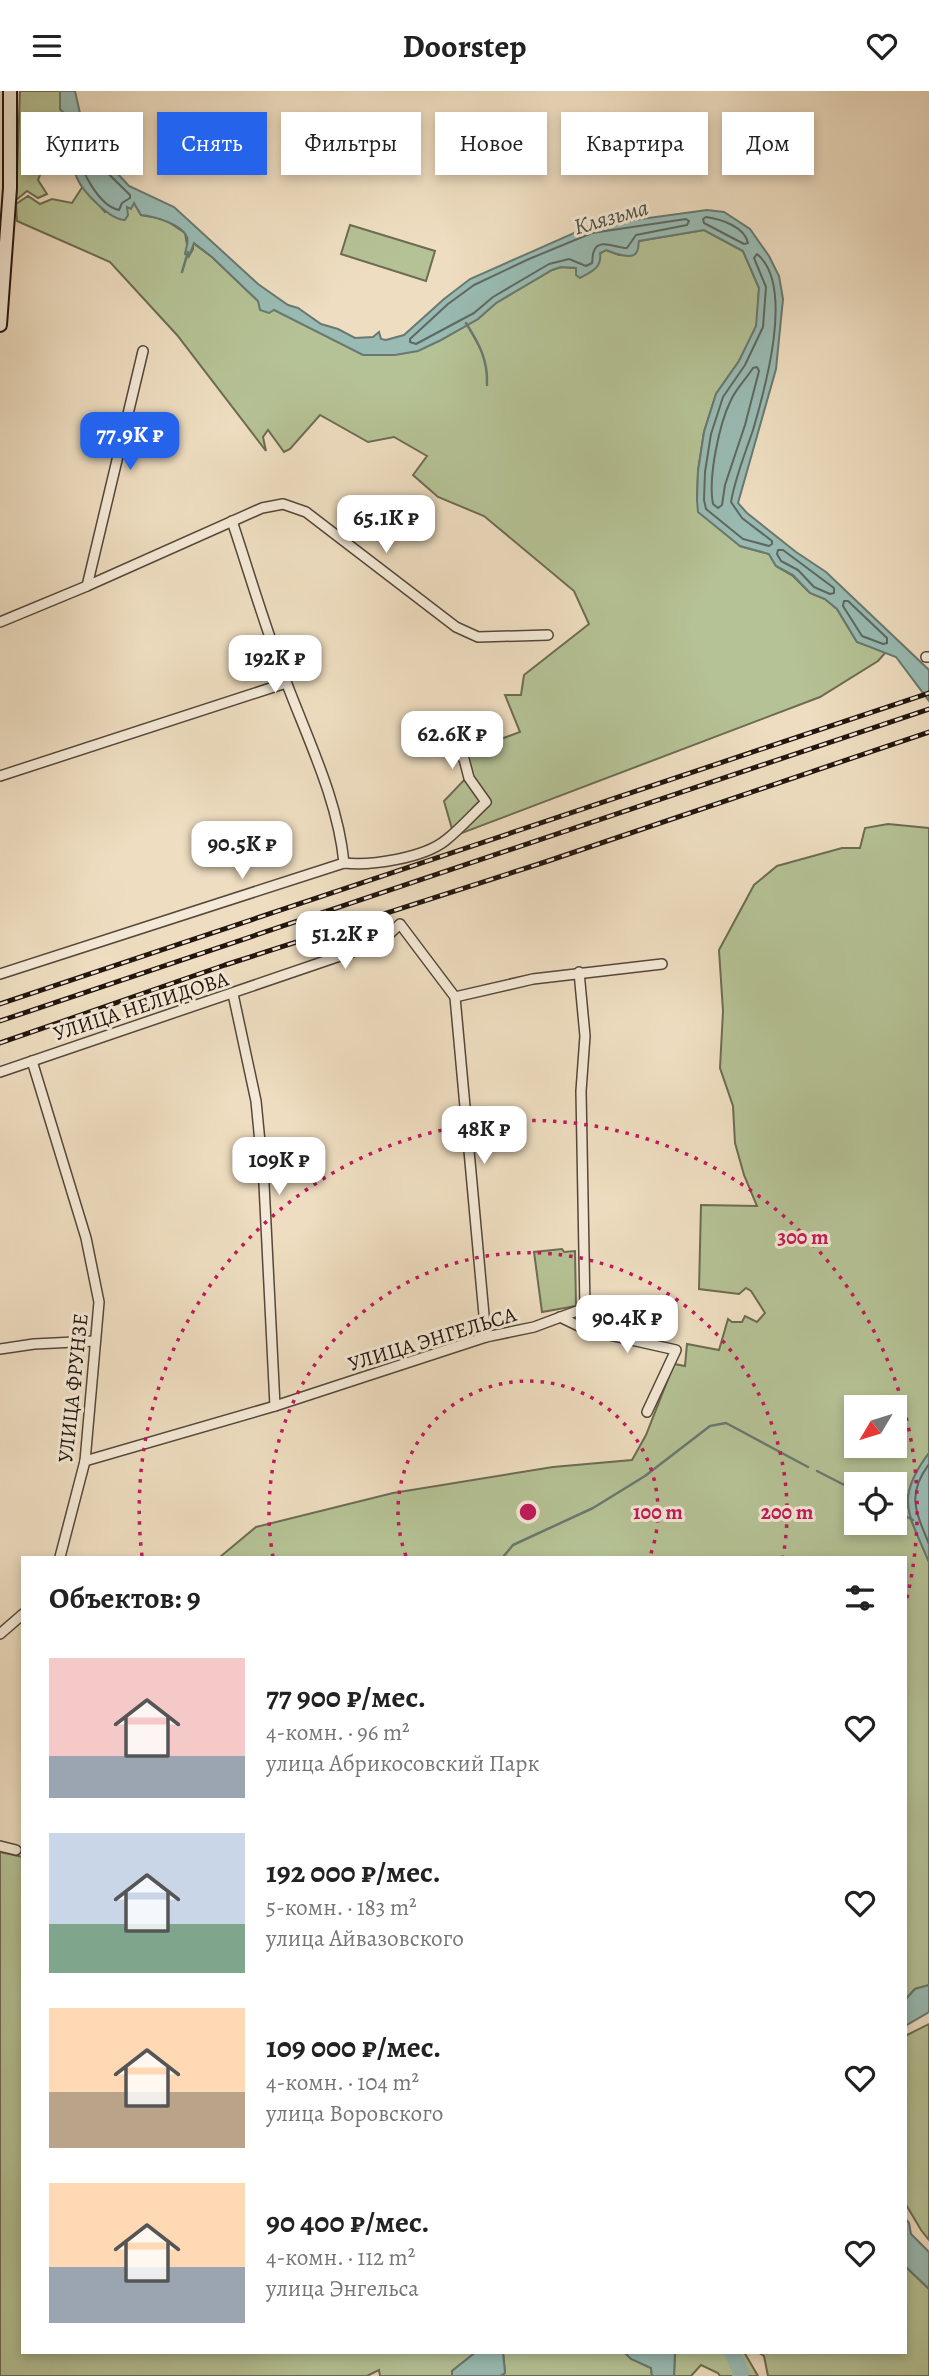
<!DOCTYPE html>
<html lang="ru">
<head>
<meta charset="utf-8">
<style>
  body { margin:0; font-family:Alegreya,serif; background:#f2f2f2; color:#222; height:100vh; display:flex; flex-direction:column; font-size:26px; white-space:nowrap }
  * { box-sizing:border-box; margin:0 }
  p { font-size:23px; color:#767676 }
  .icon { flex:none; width:38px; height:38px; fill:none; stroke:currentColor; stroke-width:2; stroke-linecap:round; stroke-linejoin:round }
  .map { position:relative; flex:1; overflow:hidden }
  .details { position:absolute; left:21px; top:1465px; width:886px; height:798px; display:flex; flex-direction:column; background:#fff; border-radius:0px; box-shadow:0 4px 10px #0003 }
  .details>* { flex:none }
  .top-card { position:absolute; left:21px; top:21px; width:887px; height:63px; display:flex; gap:14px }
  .needle { width:46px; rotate:232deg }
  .buttons { position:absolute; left:844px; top:1304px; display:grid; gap:14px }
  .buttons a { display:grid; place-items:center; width:63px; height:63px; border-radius:0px; background:#fff; box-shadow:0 4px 10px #0003; font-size:35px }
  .price { position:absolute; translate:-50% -60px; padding:0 16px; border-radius:14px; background:#fff; color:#222; font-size:23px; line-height:46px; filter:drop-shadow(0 2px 4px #0008) }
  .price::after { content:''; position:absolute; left:50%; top:42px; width:21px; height:16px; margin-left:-10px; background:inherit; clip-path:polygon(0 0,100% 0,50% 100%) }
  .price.current { background:#2563eb; color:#fff }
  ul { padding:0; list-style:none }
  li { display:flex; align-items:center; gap:21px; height:175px; padding:0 28px }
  li span { display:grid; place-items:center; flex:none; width:196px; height:140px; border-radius:0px; color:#555 }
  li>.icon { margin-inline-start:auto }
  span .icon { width:84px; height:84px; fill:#fffc; stroke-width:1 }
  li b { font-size:30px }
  h2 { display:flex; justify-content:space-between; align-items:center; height:84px; padding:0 28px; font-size:30px }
  .tag { padding:0 24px; border-radius:0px; background:#fff; box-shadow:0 4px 10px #0003; font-size:24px; line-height:63px }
  .tag.current { background:#2563eb; color:#fff }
  header { display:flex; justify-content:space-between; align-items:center; height:91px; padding:0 28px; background:#fff; font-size:32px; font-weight:700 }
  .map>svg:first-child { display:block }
</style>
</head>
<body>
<header><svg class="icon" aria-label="menu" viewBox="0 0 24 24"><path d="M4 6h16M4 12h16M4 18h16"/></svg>Doorstep<svg class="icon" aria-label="heart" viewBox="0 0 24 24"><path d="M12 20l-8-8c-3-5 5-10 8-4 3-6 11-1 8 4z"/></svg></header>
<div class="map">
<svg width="929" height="2285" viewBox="0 0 929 2285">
  <rect width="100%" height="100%" fill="#eeddc0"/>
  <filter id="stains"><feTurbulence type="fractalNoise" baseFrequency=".00286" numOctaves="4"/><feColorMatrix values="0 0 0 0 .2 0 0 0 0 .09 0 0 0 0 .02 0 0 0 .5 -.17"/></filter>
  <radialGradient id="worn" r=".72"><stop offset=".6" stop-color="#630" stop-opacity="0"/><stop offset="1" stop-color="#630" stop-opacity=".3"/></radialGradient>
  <g fill="#b5c295" stroke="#6c6c52" stroke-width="2" fill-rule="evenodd">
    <path d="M20,0H60V18L64,22C65,38 71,51 72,67C57,67 43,73 38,89L47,103L38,107L27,100L16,109Z"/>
    <path d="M83,95L105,121L134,112L141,124L164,128L185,142L189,165L193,158V152L212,166L258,210L364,264L439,250L478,228L496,212L552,179L561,176L577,177L606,159L619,164H629L639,150L704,139L743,160L759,197L757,235L739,270L716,303L704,341L698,380L697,409L740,455L769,463L776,475L793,485L810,502L825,508L837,518L857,551L886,561L878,570L820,606L454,745L444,710L470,683L465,661L520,641L505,604H521L524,584L589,533L574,500L484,425L438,406L413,384L427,365L394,346L368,351L320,324L290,358L284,361L268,339L263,346L266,360L177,244L110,171L17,130L16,113L28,105L40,113L52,108L72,112Z"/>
    <path d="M350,134L435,160L426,190L341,163Z"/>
    <path d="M888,733L929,737V1362C894,1408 909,1423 929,1471V1894L915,1898L905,1909V1466H220L256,1436L393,1402L553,1376L632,1369L646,1344L674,1273L685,1275L687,1253L719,1259L728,1228L732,1231H742L745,1225L757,1231L765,1222L751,1200L746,1197L739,1203L699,1198L701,1114L757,1115L744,1084L735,1052L733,1015L720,977L723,920L719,859L754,794L777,775L842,757H860L865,737ZM856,1316H894V1354H856ZM856,1393H894V1432H856Z"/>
    <path d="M562,1158L564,1161L575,1160L576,1215L542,1221L534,1161Z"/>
    <path d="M0,1761L23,1766V2261H476L452,2280V2285H380L379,2279L367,2285H0Z"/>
    <path d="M929,1933V2149L921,2139L905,2112V1945Z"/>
    <path d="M905,2175L929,2198V2285H768L764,2265L758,2261H905Z"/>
    <path d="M503,2261H624L632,2268L651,2277L652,2285H500L505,2282Z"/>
    <path d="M675,2261H744L758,2285H720L718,2282L701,2274L691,2285H674Z"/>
  </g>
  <g fill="#99bbb3" stroke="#697971" stroke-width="2">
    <path d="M60,0H75L86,49L129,95L174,116L258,193L288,214L298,217L321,233L338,238L355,247L373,246L379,241L381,248L386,249L404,244L444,208L470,188L590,135L707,119L724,121L750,138L769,165L779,185L783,208L776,278L738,412L747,422L796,461L826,481L929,579V610L896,566L857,551L837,518L825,508L810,502L793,484L776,475L769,463L740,455L698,421L697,409L698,380L704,341L716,303L739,270L756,235L759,197L743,160L704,139L639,150C638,154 639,159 636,162C632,169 613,162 606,159L600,162C602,177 592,180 580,187L576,184V177L561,176L552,179L496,212L478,228L439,250L418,260L395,264H363L274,219L269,222L260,219L258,210L212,166L194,152L189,165L185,163C186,157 189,150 187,146C182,133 153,125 141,124L134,112L131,118L127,116L128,124L125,129C110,129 83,101 77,87C71,75 75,61 70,49C67,39 61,35 61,24L64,22L60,18Z"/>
    <path d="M929,1362V1471C909,1423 894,1408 929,1362Z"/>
    <path d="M929,1894V1921L905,1935V1909L915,1898Z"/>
    <path d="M905,2127L909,2132L911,2143L929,2161V2198L905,2175Z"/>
    <path d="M476,2261H503L505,2282L500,2285H452V2280Z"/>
    <path d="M624,2261H675L674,2285H652L651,2277L631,2268Z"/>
  </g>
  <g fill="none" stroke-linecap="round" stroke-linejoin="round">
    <g stroke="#5e6861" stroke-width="2">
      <path d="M81,56L130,104V107L122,112L119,119C99,115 79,78 78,59Z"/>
      <path d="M706,126C721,128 745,136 748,152L744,153L704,132L703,128Z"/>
      <path d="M686,128L689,130L687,134L636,144L627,157C618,158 599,146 594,160C592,164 593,168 592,172L586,175L569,168L549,173L493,206L474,222L416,253L410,251V248L448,213L474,194L529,168L592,142Z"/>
      <path d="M757,163C795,194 765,298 753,339C745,363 735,387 731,411L742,427L772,450V453L769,455L743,448L706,418L704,409L705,381L711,343L723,306L745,274L763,236L766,196L754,167Z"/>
      <path d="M757,276L759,280L745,334L725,394L722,414L718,417L713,413C708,387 719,333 731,309C736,298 746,288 753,277Z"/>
      <path d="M778,459H783L834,497V502L830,503L814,496L798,479L781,470L777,463Z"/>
      <path d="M844,510H848L887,547V552L883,553L862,545L843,515Z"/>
      <path d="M929,1373C906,1404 916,1421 929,1453"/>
    </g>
    <g stroke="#697971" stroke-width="2.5">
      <path d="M182,181L188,161"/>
      <path d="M466,232C479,253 488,268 487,294"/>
      <path d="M817,1380L856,1400"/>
      <path d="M894,1419L913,1429"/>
      <path d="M503,1466L513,1454L593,1417L645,1385L710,1335L726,1332L808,1376"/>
    </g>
    <path stroke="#99bbb3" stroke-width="16" d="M732,2261L741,2281L740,2285"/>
    <defs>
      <g id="street">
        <path d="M232,430C250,484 266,540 287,593C309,651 338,710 344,772"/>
        <path d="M87,495L143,260"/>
        <path d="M0,531L87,495L262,417L283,413L306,421L456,536L478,546L548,544"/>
        <path d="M926,566H929"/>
        <path d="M0,685L286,592"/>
        <path d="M0,883L344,772C371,775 424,767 446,749C460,738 473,723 486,711L469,687L464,668L434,635"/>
        <path d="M233,903L256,1010L264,1093L275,1315"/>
        <path d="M455,906L486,1246"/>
        <path d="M32,970L86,1147L99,1211L85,1370L60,1466"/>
        <path d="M0,981L381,851L400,833L455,906L533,888L662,873"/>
        <path d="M560,1226L587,1239L676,1259L647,1321"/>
        <path d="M0,1258L34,1253L95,1250"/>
        <path d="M85,1370L275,1315L486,1246L534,1236L585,1217L581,1000L585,945L579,881"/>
        <path d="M0,1543L23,1523"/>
        <path d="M0,1755L16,1759"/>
      </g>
      <path id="secondary" d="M0,234L10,97V0"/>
    </defs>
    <use href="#street" stroke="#55473b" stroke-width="12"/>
    <use href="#secondary" stroke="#22150f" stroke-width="16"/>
    <use href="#street" stroke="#f4e9d6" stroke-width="9"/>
    <use href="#secondary" stroke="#f4e9d6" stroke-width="12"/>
    <defs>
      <g id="rail">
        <path d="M0,913L929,602"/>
        <path d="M0,930L929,618"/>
        <path d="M0,952L225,874L545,771L929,641"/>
      </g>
    </defs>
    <use href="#rail" stroke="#22150f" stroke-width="5"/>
    <use href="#rail" stroke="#f4e9d6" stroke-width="2.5" stroke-dasharray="8" stroke-linecap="butt"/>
  </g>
  <g fill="none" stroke="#c2185b" stroke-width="3.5" stroke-dasharray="3.5 7">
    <path d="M406 1465A130 130 0 1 1 650 1465"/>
    <path d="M273 1466A259 259 0 1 1 783 1466"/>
    <path d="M142 1465A389 389 0 1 1 905 1515"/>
  </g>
  <g text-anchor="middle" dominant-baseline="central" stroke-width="6" stroke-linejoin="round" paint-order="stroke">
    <g font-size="21" fill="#22150f" stroke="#f4e9d6">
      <text transform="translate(141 915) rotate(-18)">УЛИЦА НЕЛИДОВА</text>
      <text transform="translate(432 1248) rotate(-17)">УЛИЦА ЭНГЕЛЬСА</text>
      <text transform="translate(73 1297) rotate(-84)">УЛИЦА ФРУНЗЕ</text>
    </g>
    <g font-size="23" font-style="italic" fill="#4c4f48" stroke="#f4e9d6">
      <text transform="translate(611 126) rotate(-16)">Клязьма</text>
    </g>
  </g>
  <circle cx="528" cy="1421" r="10" fill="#c2185b" stroke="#f4e9d6" stroke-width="3.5"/>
  <g font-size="21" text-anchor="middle" font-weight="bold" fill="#c2185b" stroke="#f4e9d6" stroke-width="6" stroke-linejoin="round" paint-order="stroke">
    <text x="803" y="1153">300 m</text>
    <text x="658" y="1428">100 m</text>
    <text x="787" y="1428">200 m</text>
  </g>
  <rect width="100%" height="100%" filter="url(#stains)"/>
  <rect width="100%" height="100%" fill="url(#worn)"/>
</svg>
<div class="buttons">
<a><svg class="needle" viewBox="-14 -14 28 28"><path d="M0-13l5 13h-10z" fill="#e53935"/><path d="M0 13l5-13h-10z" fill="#767676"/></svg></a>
<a><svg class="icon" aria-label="locate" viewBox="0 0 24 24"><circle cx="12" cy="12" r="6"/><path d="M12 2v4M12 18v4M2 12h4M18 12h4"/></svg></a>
</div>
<b class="price current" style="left:130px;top:381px">77.9K ₽</b>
<b class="price" style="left:386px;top:464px">65.1K ₽</b>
<b class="price" style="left:275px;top:604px">192K ₽</b>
<b class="price" style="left:452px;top:680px">62.6K ₽</b>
<b class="price" style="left:242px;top:790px">90.5K ₽</b>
<b class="price" style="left:345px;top:880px">51.2K ₽</b>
<b class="price" style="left:484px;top:1075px">48K ₽</b>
<b class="price" style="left:279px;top:1106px">109K ₽</b>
<b class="price" style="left:627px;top:1264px">90.4K ₽</b>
<div class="top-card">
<a class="tag">Купить</a>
<a class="tag current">Снять</a>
<a class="tag">Фильтры</a>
<a class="tag">Новое</a>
<a class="tag">Квартира</a>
<a class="tag">Дом</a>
</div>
<section class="details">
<h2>Объектов: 9<svg class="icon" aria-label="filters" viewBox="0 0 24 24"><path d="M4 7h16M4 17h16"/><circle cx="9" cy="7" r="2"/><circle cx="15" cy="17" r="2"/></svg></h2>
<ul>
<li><span style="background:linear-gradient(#f6c9c9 70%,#9aa5b1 0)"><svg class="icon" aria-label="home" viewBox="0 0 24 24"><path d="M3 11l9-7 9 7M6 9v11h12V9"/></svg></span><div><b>77 900 ₽/мес.</b><p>4-комн. · 96 m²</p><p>улица Абрикосовский Парк</p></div><svg class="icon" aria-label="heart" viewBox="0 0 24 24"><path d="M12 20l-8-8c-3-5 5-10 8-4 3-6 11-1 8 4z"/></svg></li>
<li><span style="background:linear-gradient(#c9d6e8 65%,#7fa58c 0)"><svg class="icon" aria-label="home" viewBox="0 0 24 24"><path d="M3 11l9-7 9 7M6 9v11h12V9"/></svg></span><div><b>192 000 ₽/мес.</b><p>5-комн. · 183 m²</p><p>улица Айвазовского</p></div><svg class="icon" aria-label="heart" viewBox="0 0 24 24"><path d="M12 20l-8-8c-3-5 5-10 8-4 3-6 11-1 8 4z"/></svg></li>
<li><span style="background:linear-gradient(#ffd9b3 60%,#b9a48a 0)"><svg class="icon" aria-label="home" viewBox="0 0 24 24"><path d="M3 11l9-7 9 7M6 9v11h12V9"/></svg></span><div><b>109 000 ₽/мес.</b><p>4-комн. · 104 m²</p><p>улица Воровского</p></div><svg class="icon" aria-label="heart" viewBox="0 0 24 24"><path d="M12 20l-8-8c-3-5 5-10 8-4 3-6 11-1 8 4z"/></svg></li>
<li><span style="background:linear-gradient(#ffd9b3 60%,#9aa5b1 0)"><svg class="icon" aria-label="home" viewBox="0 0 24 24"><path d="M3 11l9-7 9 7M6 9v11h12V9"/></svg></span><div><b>90 400 ₽/мес.</b><p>4-комн. · 112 m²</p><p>улица Энгельса</p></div><svg class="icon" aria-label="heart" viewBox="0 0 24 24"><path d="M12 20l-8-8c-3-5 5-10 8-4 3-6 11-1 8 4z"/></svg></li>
</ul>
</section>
</div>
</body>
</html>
